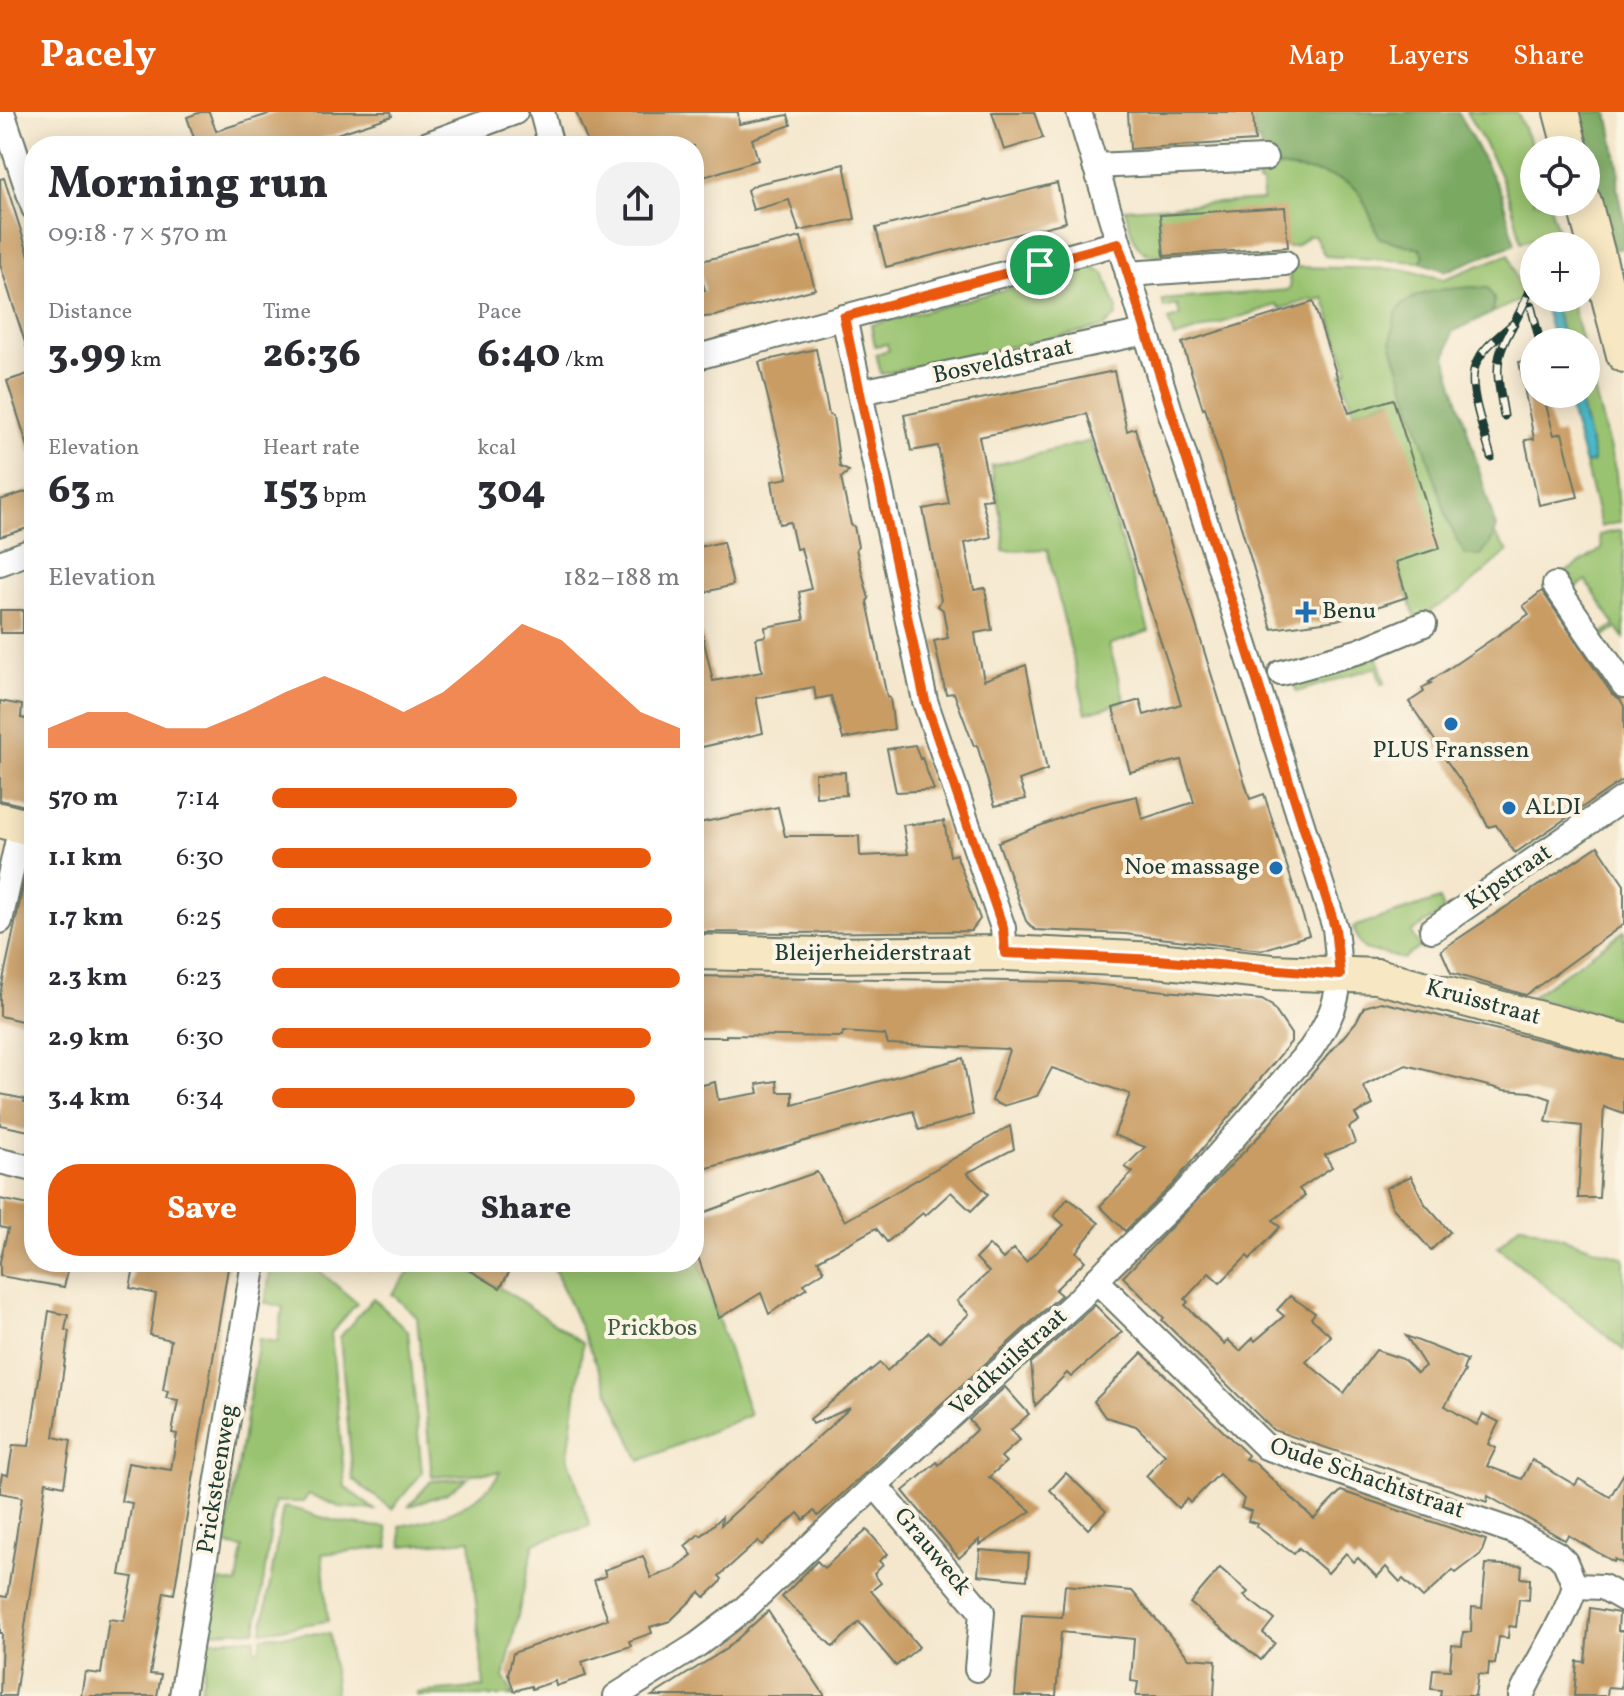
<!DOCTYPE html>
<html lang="en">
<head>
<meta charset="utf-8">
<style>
	:root { --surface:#fff; --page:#f2f2f3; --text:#2b2b33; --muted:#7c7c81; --accent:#ea580c }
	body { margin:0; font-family:Vollkorn,serif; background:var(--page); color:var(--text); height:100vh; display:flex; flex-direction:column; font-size:30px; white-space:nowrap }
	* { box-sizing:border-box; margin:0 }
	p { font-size:26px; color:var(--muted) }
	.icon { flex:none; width:44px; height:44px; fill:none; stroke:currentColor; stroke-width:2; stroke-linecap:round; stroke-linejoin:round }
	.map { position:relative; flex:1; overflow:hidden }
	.panel { position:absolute; left:24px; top:24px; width:680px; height:1136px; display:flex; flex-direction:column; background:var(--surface); border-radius:32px; box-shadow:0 4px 20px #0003 }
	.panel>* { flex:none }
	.controls { position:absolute; left:1520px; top:24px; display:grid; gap:16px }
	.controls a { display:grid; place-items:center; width:80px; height:80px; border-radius:50%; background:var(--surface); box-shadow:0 4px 20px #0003; font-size:40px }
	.pin { position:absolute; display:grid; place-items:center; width:68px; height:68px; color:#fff; margin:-34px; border:4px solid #fff; border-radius:50%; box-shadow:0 2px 8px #0007 }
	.round { display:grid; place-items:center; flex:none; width:84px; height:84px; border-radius:32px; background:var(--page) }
	.headline { display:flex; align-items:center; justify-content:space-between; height:136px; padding:0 24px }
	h1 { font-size:44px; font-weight:800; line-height:60px }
	.metrics { display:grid; grid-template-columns:repeat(3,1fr); gap:12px; height:136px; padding:8px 24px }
	.metrics div { display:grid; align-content:center }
	.metrics b { font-size:40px; font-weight:800 }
	.metrics small { font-size:22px; font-weight:400 }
	.metrics p { font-size:22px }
	.chart { height:224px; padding:16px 24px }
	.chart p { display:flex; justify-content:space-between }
	.chart svg { width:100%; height:144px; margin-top:8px; fill:var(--accent); opacity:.7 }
	.cta { display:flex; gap:16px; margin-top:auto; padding:16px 24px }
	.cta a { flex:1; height:92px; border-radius:32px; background:var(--accent); color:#fff; font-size:32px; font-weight:800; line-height:92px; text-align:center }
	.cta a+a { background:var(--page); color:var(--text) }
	ul { padding:0 24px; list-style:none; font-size:26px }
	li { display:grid; grid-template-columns:128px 96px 1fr; align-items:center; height:60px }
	li i { height:20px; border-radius:10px; background:var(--accent) }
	header { display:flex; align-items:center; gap:48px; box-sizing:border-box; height:112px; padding:0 40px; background:var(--accent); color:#fff }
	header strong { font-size:38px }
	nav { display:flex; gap:44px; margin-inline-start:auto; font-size:28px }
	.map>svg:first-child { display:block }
	.green { fill:#99c370; stroke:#5c8052; stroke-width:2 }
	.forest { fill:#7aa962; stroke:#4c734b; stroke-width:2 }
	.water { fill:#4bb7c7; stroke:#357a7e; stroke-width:2 }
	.building { fill:#c99c64 }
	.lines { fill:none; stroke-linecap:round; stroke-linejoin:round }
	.street-casing { stroke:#6a786a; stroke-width:28 }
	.secondary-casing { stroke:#6a786a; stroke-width:38 }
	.street { stroke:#fff; stroke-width:24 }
	.secondary { stroke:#f7e8c3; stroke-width:34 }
	.rail-casing { stroke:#1f3d34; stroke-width:9 }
	.rail { stroke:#fcf5e5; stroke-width:6; stroke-dasharray:18; stroke-linecap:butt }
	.route-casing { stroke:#fff; stroke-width:16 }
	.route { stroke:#ea580c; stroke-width:10 }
	.poi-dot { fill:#1f6fb2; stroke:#fcf5e5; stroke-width:3 }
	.labels { text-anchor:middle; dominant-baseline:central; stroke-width:8; stroke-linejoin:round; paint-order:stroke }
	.street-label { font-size:24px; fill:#1f3d34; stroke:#fcf5e5 }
	.poi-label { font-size:24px; fill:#1f3d34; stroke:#fcf5e5; text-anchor:start }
	.park-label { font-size:24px; fill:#3e5e43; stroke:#fcf5e5 }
</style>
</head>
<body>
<header>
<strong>Pacely</strong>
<nav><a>Map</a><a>Layers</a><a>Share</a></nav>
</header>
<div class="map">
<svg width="1624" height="1584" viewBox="0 0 1624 1584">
	<rect width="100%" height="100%" fill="#fcf5e5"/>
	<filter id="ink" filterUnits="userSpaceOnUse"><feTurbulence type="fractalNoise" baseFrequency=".0125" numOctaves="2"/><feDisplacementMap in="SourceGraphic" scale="16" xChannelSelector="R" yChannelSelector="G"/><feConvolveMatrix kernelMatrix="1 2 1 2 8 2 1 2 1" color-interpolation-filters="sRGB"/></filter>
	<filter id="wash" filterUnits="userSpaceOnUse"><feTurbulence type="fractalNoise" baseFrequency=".006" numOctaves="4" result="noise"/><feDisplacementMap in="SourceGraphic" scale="32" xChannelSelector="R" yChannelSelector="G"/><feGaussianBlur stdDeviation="1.8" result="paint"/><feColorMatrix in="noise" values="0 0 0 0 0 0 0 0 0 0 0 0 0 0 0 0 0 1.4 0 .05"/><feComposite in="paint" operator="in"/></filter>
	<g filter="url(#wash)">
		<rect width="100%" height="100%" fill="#f4e7cd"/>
		<g class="green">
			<path d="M1466,0H1517L1534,40V90H1549L1558,120L1521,130C1510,77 1494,46 1466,0Z"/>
			<path d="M1266,54C1289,56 1342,60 1358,79C1367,92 1372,111 1380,126L1421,137L1424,144L1420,150L1325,144L1315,124H1308L1296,134L1288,135L1160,104L1164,144C1132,145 1133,122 1125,97L1263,88L1262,71H1258L1257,55Z"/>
			<path d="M1509,142L1522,187L1492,201L1494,187L1443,177L1441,381L1449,411L1491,431L1494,422L1508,439L1459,482L1416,507L1396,450L1392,287L1353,300L1341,261L1348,258L1324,186L1313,189L1312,187L1280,197L1277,193L1174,226L1168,208L1180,204L1177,193L1164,196L1162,188L1288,178L1290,177L1289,161L1292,155L1401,157L1444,167Z"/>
			<path d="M1090,155L1104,161L1117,197L1116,204L1104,215L881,262L876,242L889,238L887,232L875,234L871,213Z"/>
			<path d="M1542,186H1570L1582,230H1565L1553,190L1549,187L1543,189Z"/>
			<path d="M1586,247L1616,361L1620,410L1601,415L1585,352L1593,350V342L1578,282H1586Z"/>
			<path d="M1090,329L1149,519L1109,533L1125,590L1086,601L1047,437L1003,439L1004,421L991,354Z"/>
			<path d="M1621,418L1624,435V526L1617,516L1604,525L1602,522L1615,513L1586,469L1572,478L1561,463L1602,437L1599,423Z"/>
			<path d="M1377,544L1385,571L1381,572L1376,555L1297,580L1293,571Z"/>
			<path d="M1440,787L1444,799L1411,821L1420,835L1403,847L1365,837L1360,833L1353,815Z"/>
			<path d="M1624,819V908L1531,885Z"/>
			<path d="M1520,1112L1624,1146V1238L1498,1135Z"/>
			<path d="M694,1134L750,1303L640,1349L551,1150H694Z"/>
			<path d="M272,1150H309L357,1191L331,1221L345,1375L375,1398L340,1395L309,1382L303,1390H275L256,1518L211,1520L220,1469L237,1472L243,1436L225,1433L259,1227L277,1230L283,1195L265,1191Z"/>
			<path d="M417,1150H454L515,1185L583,1231L568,1344L590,1414L534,1431L504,1566L514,1584H417V1581L484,1575L470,1428L402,1434L400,1414C435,1408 482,1393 500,1360L432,1365L417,1205L392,1182Z"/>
			<path d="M373,1186L408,1219L422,1361L392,1397L353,1368L340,1225Z"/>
			<path d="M468,1366L447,1381L408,1395L431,1369Z"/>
			<path d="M283,1395C298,1396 307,1401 321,1405C343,1412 365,1414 387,1415L389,1435L322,1442L328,1509L262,1519Z"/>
			<path d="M311,1521L330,1522L336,1584H200L209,1528L255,1526V1538H260L262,1525Z"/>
		</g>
		<g class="forest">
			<path d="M1253,0H1458L1502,83L1515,132L1446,159L1420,150L1424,144L1421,137L1380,126C1373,111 1367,92 1358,79C1342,60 1289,56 1266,54L1259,29H1255Z"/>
			<path d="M1577,0H1608L1619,59L1617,77L1624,110V136L1613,138Z"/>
			<path d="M1471,175L1488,176L1494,187L1492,201L1452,220L1446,246L1496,416L1491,431L1481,443H1465L1449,411L1391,230C1393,221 1393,205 1398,198C1414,177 1448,177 1471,175Z"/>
		</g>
		<g class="water">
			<path d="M1549,187L1553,190L1565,230H1554L1543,189Z"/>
			<path d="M1574,282H1578L1593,342V350L1585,352L1570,298L1575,286Z"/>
		</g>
		<g id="blocks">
			<g class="building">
				<path d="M201,0H209L216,19L275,0H391L392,4L300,34H184L183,30L194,26L187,5Z"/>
				<path d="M576,0H738L739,12L788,3L791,13L752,27L758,48L694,68V34H589Z"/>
				<path d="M992,0H1034L1043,26L1004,38Z"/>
				<path d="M1128,0H1253L1255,29L1130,37Z"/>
				<path d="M844,52L855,107L799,119L789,88L753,98L747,78L757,72Z"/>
				<path d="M4,66L34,159V245L30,246L0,152V67Z"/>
				<path d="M1057,71L1066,110L886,155L876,116Z"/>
				<path d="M1285,95L1288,135L1164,144L1160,103Z"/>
				<path d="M801,125L815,177L715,204L694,206V181L705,178L697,150Z"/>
				<path d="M1313,190L1349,301L1393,287L1440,436L1396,450L1407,485L1337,508L1272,517L1205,296L1203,297L1182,231Z"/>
				<path d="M816,237L829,303L833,304L840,355L849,359L841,366L851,413L854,414L858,435L856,437L869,487L867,489L887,585L890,586L894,617L843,627L831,584L816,587L814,575L756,586L763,621L698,636L694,618V522L702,521L713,569L762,560L756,526L766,524L765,515L804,508L799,480L811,477L801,436L796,437L790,410L779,412L772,369L788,366L759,250Z"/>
				<path d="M1533,246L1534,282H1543L1554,323L1562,321L1578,385L1539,393L1525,328L1534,327L1519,250Z"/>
				<path d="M1114,259L1127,319L1135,316L1250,687L1264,682L1309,823L1262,838L1125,822L1035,818L1026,809L998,730L1089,695L1137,684L1142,707L1194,690L1181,648L1130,660L1113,596L1140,588L1144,603L1181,592L1087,302L979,325L992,387L982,388L991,425L965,431L974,478L985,476L992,518L975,521L976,529L984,568L1026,553L1047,658L1019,668L1026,687L995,694L977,633L974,634L954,581L946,582L934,529L948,526L943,498L938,494L941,488L923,397L949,392L938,334L911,339L904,303Z"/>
				<path d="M34,260V340L30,341L7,269Z"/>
				<path d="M34,377V414L0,425V388Z"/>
				<path d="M723,430L733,473L694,483V436Z"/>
				<path d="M1542,479L1612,582L1620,587L1624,594V667L1515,741L1496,713L1488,715L1477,692L1434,631L1436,630L1409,590L1424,580L1422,576L1431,571L1429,570L1529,502L1523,494Z"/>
				<rect x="0" y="498" width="23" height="23"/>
				<path d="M0,589L22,593L21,606L34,609V696L0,688Z"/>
				<path d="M915,633L920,647L922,646L934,678L896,680L887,637Z"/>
				<path d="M845,660L846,683L816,685L815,661Z"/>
				<path d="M778,695L785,724H859L860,744L908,742L903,713L944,709L950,744L956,742L980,807L971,819L789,821L694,820V712Z"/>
				<path d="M1598,734L1624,773V812L1526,883L1451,861L1441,838Z"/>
				<path d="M25,765H34V821L29,844L34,845V912L0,904V882Z"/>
				<path d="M694,864L1070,870L1262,888L1272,894L1291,922V930L1173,1072L1125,1119L1100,1094L1133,1060L1125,1055L1145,1035L1114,1023L1130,982L1052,956L1037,984L1003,994L992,989L1009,938L1007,937L888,932L885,923L843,920L842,925L726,923V925H694Z"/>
				<path d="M1381,890L1624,948V1002L1604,995L1599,1086H1578L1582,1014L1546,1010L1551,987L1531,980L1504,978L1406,953L1363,974L1373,993L1355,1002L1359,1009L1349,1015L1355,1031L1325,1043L1332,1055L1299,1077L1305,1084L1273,1108L1280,1115L1250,1147L1247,1144L1220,1171L1209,1161L1185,1187L1188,1190L1185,1193L1224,1232L1228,1228L1240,1239L1253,1226L1255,1229L1284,1204L1277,1198L1290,1184L1315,1201L1311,1206L1331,1224L1306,1250L1344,1281L1376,1238L1403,1247L1417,1261L1425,1254L1406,1224L1467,1248L1463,1258L1465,1259L1445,1294L1477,1313L1483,1302L1499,1310L1488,1332L1496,1336L1487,1354L1522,1367L1532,1348L1575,1373L1579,1367L1610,1385L1624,1361V1452L1615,1447L1614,1450L1568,1423L1565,1428L1488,1384L1487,1390L1273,1318L1162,1208L1164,1206L1123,1165L1262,1021L1356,910L1364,895Z"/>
				<path d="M963,946L973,1003L919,1018L913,999L704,1057L701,1046L694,1047V975L715,970L718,988L759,981L757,972L777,969L778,980H793V993Z"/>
				<path d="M0,982L25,987L24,990L34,992V1020L0,1013Z"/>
				<path d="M1010,1014L1014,1037L967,1061L988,1082L971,1099L951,1080L925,1104L923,1101L887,1130L876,1116L818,1148L824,1159L804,1172L807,1176L769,1202L761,1181L719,1206L694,1133V1104L817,1060L845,1109Z"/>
				<path d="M1411,1064L1425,1092L1450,1120L1431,1138L1392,1095L1386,1076Z"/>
				<path d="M1068,1086L1099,1111L1076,1140L1085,1149L1055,1178L1061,1183L818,1404L814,1399L804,1408L798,1401L762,1433L758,1429L719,1464L722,1467L719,1472L705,1485L700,1480L670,1509L650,1515L652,1521L629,1529L631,1534L582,1550L586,1564L556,1574L555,1569L532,1577L531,1574L514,1579L508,1562L513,1541L608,1507L594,1468L606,1464L604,1458L643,1444L651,1466L674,1457L692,1443L685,1434L699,1422L701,1424L722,1405L721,1413L850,1296L813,1312L810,1307L880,1251L887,1259L929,1220L939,1230L969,1202L957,1189L989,1160L976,1146L989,1133L1003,1147L1014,1137L1026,1150L1064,1113L1054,1104Z"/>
				<path d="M0,1087L34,1094V1150H70L64,1175L0,1164V1149L8,1117L0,1115Z"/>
				<path d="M135,1150H229L174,1482L164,1480L150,1562L161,1563L157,1584H81L85,1560L101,1562L109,1507L124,1509L133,1465L120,1463L132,1391L121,1389L128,1351L171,1358L177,1322L172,1321L178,1288L166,1286L168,1279L163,1278L171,1228L150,1223L156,1182L130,1176Z"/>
				<path d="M456,1150H515L500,1176Z"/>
				<path d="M1095,1193L1122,1220L1071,1265L1067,1261L1035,1294L1031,1251Z"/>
				<path d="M49,1199L68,1203L65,1218L69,1219L54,1325L71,1329L64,1374L46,1370L15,1584H0L2,1521H0V1484L7,1485L22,1385L0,1381V1373L2,1362L8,1363L13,1333L29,1334Z"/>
				<path d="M1142,1241L1248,1343L1245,1347L1254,1350L1314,1407L1341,1379L1486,1428L1481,1442L1456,1461L1453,1458L1423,1486L1403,1467L1400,1470L1386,1455L1377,1465L1358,1446L1354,1450L1346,1441L1328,1461L1299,1436L1294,1442L1256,1414L1258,1412L1248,1409L1251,1399L1241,1396L1244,1387L1219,1362L1190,1391L1187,1387L1178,1396L1146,1364L1165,1343L1136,1314L1105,1305L1094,1289Z"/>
				<path d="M1005,1275L1029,1302L1011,1318L1020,1328L1001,1345L1006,1350L989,1365L1031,1399L980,1433V1427L959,1446L903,1379L937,1350L939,1353L977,1317L969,1308Z"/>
				<path d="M1066,1361L1106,1399L1088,1417L1050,1378Z"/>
				<path d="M867,1418L888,1442L879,1449L883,1453L874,1462L881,1471L871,1479L919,1535L896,1554L859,1510L833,1535L782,1485L817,1449L824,1456Z"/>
				<path d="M980,1438L1029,1442L1027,1468L978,1463Z"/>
				<path d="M1486,1452L1522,1454L1521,1466L1530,1467L1529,1488L1519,1487L1516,1515L1509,1514L1508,1526L1499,1525L1495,1552L1489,1551L1488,1563L1478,1562L1475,1584H1440L1441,1578L1431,1577L1433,1557L1450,1558L1452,1533L1462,1534L1463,1520H1471L1472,1495L1482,1496Z"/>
				<path d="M1220,1456L1248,1480L1244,1484L1274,1507L1263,1521L1275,1531L1261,1548L1190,1491Z"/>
				<path d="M1065,1473L1132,1479L1189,1546L1216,1548L1214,1584H1136L1138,1570L1131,1569L1134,1527L1061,1520L1056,1584H1015L1022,1503L1062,1505Z"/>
				<path d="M1590,1496L1619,1501L1618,1519H1624L1621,1576L1608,1575L1607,1584H1574L1577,1549L1585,1550Z"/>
				<path d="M768,1499L825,1584H652L726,1537Z"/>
			</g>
		</g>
	</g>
	<g filter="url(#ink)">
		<use href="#blocks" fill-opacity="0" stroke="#6a786a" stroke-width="2"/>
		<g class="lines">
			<g class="street-casing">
				<g id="street">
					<path d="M2,0L34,96"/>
					<path d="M542,0L551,34"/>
					<path d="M423,34L515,0"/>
					<path d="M1095,54L1265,46"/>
					<path d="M1128,162L1285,151"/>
					<path d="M844,205L925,589L1003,816L1005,841"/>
					<path d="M694,246L1118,131"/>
					<path d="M861,280L1145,220"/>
					<path d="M0,451L34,438"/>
					<path d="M1555,473L1624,573"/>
					<path d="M1281,561L1360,539L1424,512"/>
					<path d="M0,809L21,714"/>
					<path d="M1432,818L1624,686"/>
					<path d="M0,1049L34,1057"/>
					<path d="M1096,1168L1266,1335L1515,1420L1557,1442L1565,1450L1575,1474"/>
					<path d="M875,1373L982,1500L977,1557"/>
					<path d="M1575,1474L1603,1475L1624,1487"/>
					<path d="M182,1584L254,1150"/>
					<path d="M616,1584L697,1533L742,1499L875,1373L1080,1186L1109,1155L1184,1082L1310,938C1343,890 1341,872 1335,816L1169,296L1079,0"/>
					<path d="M1521,1584C1537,1548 1564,1511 1575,1474"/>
				</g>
			</g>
			<g class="secondary-casing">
				<g id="secondary">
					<path d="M1561,0L1571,38"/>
					<path d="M1584,90L1624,243"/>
					<path d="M0,708L34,717"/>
					<path d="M694,840L822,843L1005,841L1157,848L1272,860L1377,864L1624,929"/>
				</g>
			</g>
			<use href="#street" class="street"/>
			<use href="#secondary" class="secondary"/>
			<g class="rail-casing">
				<g id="rail">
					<path d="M1531,194L1540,230"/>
					<path d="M1504,304C1501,283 1494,259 1501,239C1509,214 1528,194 1531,168"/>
					<path d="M1491,345C1485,322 1469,280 1474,258C1478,239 1500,223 1514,211"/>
				</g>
			</g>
			<use href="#rail" class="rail"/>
		</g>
	</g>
	<g class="lines" filter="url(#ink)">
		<g class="route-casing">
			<path id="route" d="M1118,131L1328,792L1335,816L1340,863L1157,848L1005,841L1003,816L925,589L844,205Z"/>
		</g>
		<use href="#route" class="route"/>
	</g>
	<g class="poi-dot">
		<path d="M1302 488h8v8h8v8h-8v8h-8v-8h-8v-8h8z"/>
		<circle cx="1451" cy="612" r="8"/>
		<circle cx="1509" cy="696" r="8"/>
		<circle cx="1276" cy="756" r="8"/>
	</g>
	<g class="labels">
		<g class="street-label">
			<text transform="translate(1003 250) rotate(-12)">Bosveldstraat</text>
			<text transform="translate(1509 766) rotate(-34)">Kipstraat</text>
			<text x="873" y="842">Bleijerheiderstraat</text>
			<text transform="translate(1483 891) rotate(15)">Kruisstraat</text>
			<text transform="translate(1009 1251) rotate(-42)">Veldkuilstraat</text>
			<text transform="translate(218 1367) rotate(-81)">Pricksteenweg</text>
			<text transform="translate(1367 1367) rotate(19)">Oude Schachtstraat</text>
			<text transform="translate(932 1440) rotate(50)">Grauweck</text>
		</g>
		<g class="poi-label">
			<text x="1322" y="500">Benu</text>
			<text x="1451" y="639" text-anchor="middle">PLUS Franssen</text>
			<text x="1525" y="696">ALDI</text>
			<text x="1260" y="756" text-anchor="end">Noe massage</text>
		</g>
		<g class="park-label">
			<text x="652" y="1217">Prickbos</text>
		</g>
	</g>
</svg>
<div class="controls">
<a><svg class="icon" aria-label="locate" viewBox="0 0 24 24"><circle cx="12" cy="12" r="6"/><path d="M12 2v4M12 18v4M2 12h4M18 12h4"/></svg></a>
<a>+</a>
<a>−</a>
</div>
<div class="pin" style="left:1040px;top:153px;background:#1e9e55"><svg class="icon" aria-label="arrive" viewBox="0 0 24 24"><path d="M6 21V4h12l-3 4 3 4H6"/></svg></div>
<section class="panel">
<div class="headline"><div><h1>Morning run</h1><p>09:18 · 7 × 570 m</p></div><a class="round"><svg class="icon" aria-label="share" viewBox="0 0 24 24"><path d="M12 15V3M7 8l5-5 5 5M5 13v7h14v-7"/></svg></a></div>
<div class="metrics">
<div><p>Distance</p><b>3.99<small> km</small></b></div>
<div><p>Time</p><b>26:36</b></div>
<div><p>Pace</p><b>6:40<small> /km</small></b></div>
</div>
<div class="metrics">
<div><p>Elevation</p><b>63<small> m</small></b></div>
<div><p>Heart rate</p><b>153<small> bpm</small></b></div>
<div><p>kcal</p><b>304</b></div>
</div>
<div class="chart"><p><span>Elevation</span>182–188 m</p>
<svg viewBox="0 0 160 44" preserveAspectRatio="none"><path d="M0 44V38L10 33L20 33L30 38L40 38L50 33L60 27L70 22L80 27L90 33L100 27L110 17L120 6L130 11L140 22L150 33L160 38V44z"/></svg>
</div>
<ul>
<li><b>570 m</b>7:14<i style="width:60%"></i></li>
<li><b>1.1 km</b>6:30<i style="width:93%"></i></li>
<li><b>1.7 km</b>6:25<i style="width:98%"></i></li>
<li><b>2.3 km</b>6:23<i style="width:100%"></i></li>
<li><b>2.9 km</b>6:30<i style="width:93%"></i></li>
<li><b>3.4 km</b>6:34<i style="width:89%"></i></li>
</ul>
<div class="cta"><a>Save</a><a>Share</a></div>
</section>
</div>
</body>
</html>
